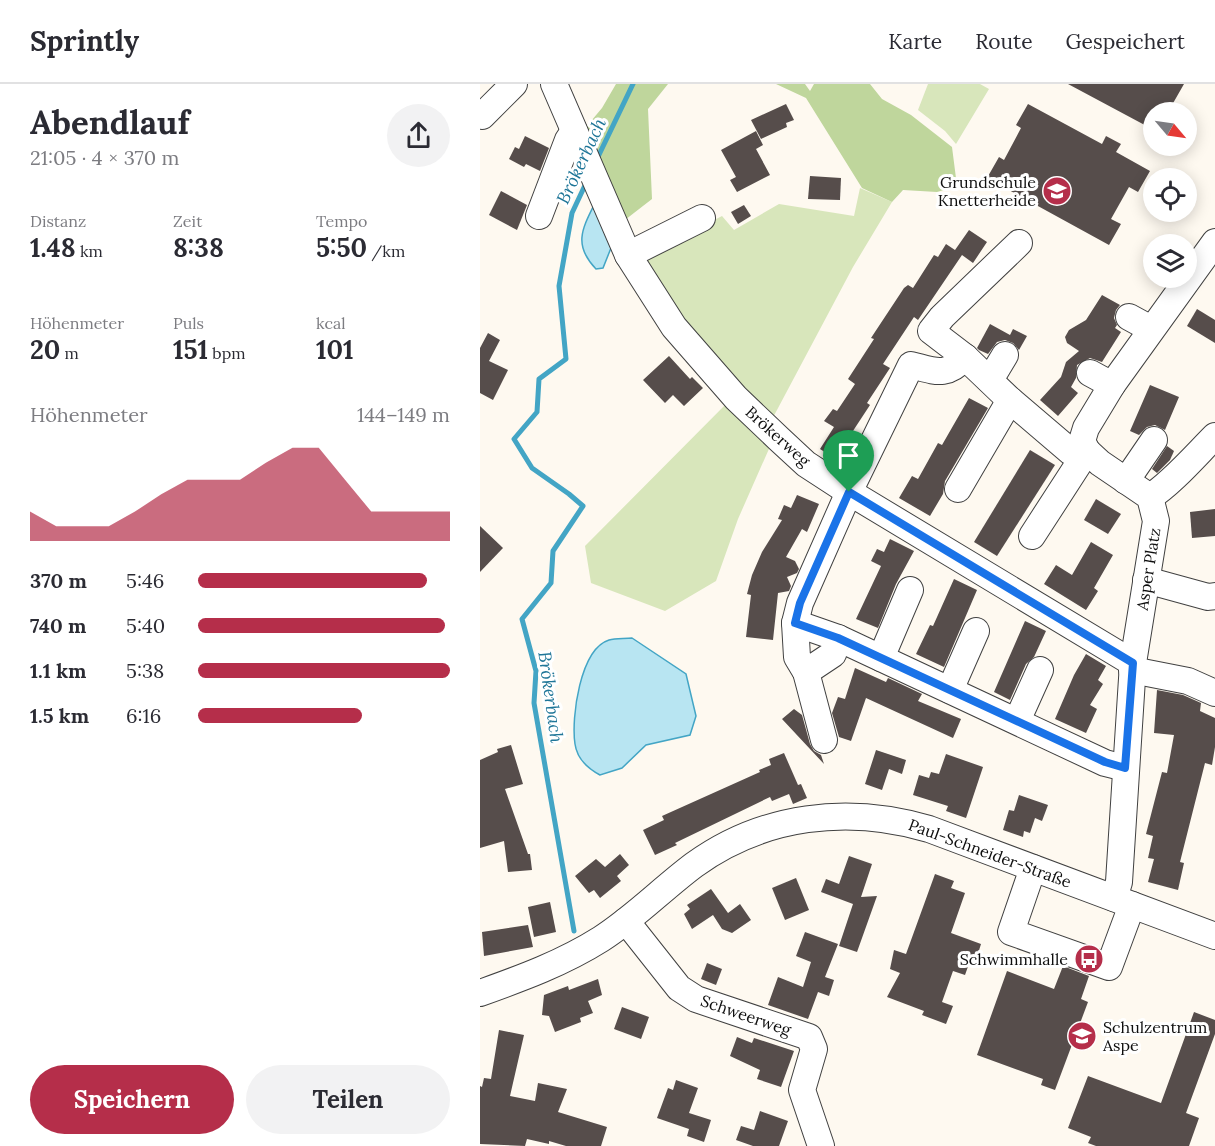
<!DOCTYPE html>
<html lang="de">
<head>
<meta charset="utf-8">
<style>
	:root { --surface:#fff; --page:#f2f2f3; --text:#2b2b33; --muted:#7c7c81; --line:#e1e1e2; --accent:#b52e4a }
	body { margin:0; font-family:Lora,serif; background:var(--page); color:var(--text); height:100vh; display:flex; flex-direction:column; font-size:22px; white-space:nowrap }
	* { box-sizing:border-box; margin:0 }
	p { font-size:20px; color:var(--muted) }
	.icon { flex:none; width:33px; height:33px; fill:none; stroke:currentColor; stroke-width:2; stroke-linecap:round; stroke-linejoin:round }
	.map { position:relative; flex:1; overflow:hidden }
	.panel { display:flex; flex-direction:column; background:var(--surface); width:480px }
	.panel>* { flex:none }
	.needle { width:39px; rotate:119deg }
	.tools { position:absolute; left:663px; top:18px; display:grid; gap:12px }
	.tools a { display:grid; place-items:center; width:54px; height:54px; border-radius:50%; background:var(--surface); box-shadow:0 3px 15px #0003; font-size:30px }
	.pin { position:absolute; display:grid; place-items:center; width:51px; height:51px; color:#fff; margin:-62px -26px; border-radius:50% 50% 50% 0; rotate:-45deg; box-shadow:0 0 6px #0007 }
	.pin .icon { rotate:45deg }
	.round { display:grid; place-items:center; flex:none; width:63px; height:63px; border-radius:32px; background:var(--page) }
	.headline { display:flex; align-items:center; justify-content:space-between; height:102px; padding:0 30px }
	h1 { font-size:33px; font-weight:800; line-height:45px }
	.stats { display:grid; grid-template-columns:repeat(3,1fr); gap:9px; height:102px; padding:6px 30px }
	.stats div { display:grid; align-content:center }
	.stats b { font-size:26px; font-weight:800 }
	.stats small { font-size:16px; font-weight:400 }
	.stats p { font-size:16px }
	.chart { height:168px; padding:12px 30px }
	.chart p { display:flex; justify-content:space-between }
	.chart svg { width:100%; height:108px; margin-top:6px; fill:var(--accent); opacity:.7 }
	.primary-button { display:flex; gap:12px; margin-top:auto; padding:12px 30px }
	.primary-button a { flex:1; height:69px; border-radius:36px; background:var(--accent); color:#fff; font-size:24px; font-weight:800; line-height:69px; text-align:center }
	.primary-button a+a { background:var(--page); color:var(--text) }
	ul { padding:0 30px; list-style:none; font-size:20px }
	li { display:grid; grid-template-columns:96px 72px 1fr; align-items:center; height:45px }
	li i { height:15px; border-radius:8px; background:var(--accent) }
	header { display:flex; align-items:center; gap:36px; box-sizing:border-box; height:84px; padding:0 30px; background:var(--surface); border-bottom:2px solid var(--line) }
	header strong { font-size:28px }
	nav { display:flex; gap:33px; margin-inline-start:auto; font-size:21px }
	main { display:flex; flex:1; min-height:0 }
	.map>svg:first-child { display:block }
	.green { fill:#d8e6bb }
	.forest { fill:#bfd69c }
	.water { fill:#b8e5f2; stroke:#43a5c5; stroke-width:1.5 }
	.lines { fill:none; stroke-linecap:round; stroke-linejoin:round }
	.stream { stroke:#43a5c5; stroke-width:5 }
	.building { fill:#564d4b }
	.minor-casing { stroke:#414141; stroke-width:28 }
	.minor { stroke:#fff; stroke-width:26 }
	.route-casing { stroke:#fff; stroke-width:12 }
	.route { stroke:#1a73e8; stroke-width:8 }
	.labels { text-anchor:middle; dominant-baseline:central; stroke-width:6; stroke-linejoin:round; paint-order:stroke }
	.poi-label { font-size:16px; fill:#0e0e0e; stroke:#fff; text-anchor:end }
	.street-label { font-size:16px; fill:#0e0e0e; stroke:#fff }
	.water-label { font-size:18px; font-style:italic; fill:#1f7698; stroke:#fff }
</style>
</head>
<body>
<header>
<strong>Sprintly</strong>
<nav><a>Karte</a><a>Route</a><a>Gespeichert</a></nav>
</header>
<main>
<section class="panel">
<div class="headline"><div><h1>Abendlauf</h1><p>21:05 · 4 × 370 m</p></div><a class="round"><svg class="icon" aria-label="share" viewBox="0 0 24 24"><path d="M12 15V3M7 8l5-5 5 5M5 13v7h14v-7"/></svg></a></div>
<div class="stats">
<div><p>Distanz</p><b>1.48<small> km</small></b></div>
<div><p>Zeit</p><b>8:38</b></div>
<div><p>Tempo</p><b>5:50<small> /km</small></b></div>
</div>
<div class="stats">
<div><p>Höhenmeter</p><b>20<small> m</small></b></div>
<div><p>Puls</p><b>151<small> bpm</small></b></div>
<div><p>kcal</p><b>101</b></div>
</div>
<div class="chart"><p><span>Höhenmeter</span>144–149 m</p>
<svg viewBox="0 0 160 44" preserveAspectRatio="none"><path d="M0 44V32L10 38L20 38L30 38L40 32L50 25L60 19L70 19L80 19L90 12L100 6L110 6L120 19L130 32L140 32L150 32L160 32V44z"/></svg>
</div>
<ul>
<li><b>370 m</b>5:46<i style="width:91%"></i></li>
<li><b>740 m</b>5:40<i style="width:98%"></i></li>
<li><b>1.1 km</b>5:38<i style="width:100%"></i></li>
<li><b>1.5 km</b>6:16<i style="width:65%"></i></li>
</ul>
<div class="primary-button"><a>Speichern</a><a>Teilen</a></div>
</section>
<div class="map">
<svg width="735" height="1062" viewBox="0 0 735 1062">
	<rect width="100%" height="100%" fill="#fef9f0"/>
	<g class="green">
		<path d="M448,0H500L509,5L476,60L465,47L438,26Z"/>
		<path d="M380,104L412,118L373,183L289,341L197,241L161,174L242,132L254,146L299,120L374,132Z"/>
		<path d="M251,315L292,358L258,435L236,497L185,527L111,499L105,462Z"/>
	</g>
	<g class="forest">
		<path d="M136,0H188L168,25L172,115L141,139L101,49L122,24Z"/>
		<path d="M296,0H325L330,7L334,0H390L402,15L431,31L472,63L477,102L457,108L423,106L412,118L382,104L326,14Z"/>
	</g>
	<g class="water">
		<path d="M115,119L133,159L123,184L116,185C93,161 102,145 115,119Z"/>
		<path d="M152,554L206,590L216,632L210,651L166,661L142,684L120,691C107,684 97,675 95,660C91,634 100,565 129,556C136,554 145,555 152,554Z"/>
	</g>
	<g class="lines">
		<g class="stream">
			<path d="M116,77L153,0"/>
			<path d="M94,847L54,619L56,587L42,535L71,499L73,467L103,422L89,410L52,384L34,355L57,328L59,295L86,275L79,202L92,129L107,97"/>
		</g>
	</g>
	<g class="building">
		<path d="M588,0H704L688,28H674V46Z"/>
		<path d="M306,20L314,36L306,39L307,43L281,55L271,36Z"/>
		<path d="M548,20L622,60L626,52L641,60L636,68L670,87L658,108L649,103L631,135L641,140L629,161L507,94L519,73L524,76L541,44L536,41Z"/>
		<path d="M276,47L283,61L276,65L290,91L257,108L250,96L256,93L241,66Z"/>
		<path d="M45,52L69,64L60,87L46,80L44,83L29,75L35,63L39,65Z"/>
		<path d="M330,92L361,94L360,116L328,115Z"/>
		<path d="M21,107L47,121L37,146L9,131Z"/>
		<path d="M264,121L271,132L258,140L251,128Z"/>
		<path d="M489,146L507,158L493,179L482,171L438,236L434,233L403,280L410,284L387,319L390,321L369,353L373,356L359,377L340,365L354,343L344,337L353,325L357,327L375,300L368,295L394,255L391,254L424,204L428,201L433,204L454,171L458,173L466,160L475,166Z"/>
		<path d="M622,211L640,221L636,226L634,234L637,241L635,244L641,248L622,278L610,274L597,281L596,294L591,303L598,309L578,332L560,316L581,293L586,278L599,267L587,259L585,253L589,246L606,236Z"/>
		<path d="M717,225L735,236V259L707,242Z"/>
		<path d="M510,240L530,251L533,245L547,252L539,266L533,259L525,256L517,258L508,270L499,266L497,264Z"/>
		<path d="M8,249L20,256L9,277L28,286L13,316L0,309V264Z"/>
		<path d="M189,272L210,295L212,293L223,304L204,322L193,311L185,319L163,296Z"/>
		<path d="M670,301L699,313L685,346L675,341L667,343L659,351L650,347Z"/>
		<path d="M489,314L508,324L465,397L463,410L450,432L419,414L432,392L438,395L458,359L462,361Z"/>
		<path d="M687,362L694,367L690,376L677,389L672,385Z"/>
		<path d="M550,366L575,381L517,472L494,458Z"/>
		<path d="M317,411L339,420L327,448L322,445L306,473L315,477L319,485L317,489L307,493L311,502L309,507L298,509L293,556L266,553L271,511L267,510L272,491L282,468L302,436L298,435L304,421L311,424Z"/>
		<path d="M616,415L641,430L628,450L604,436Z"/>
		<path d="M735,425V452L712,454L710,428Z"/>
		<path d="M0,442L23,464L0,488Z"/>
		<path d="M410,455L434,467L416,500L398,544L376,535L401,482L391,477L397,465L404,468Z"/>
		<path d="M611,458L633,471L614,504L618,507L606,526L564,500L576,481L592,491Z"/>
		<path d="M474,495L497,506L464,583L436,570L450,541L453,542Z"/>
		<path d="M545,537L566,547L554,573L546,580L530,616L514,608Z"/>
		<path d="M606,570L626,582L618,596L623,600L610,621L617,625L606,649L575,635L594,591Z"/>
		<path d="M375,584L406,598L408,594L442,610L438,617L481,635L473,654L386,614L371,657L359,653L352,629L358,613L365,615Z"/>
		<path d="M677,606L703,611L721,619L720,627L735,634V663L732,681L725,679L700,778L704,779L698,806L668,798L674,775L668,774L673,752L666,750L682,688L687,689L694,651L674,649Z"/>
		<path d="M314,625L322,631L330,660L334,667L341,671L344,680L302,635Z"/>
		<path d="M31,661L43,700L25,705L48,770H50L52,786L28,788L24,757L0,764V676L18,668L17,665Z"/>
		<path d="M396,666L426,676L422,690L409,685L402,706L385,700Z"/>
		<path d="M304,669L318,701L321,700L327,714L313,720L309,710L292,717L290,713L195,759L197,761L175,771L163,746L184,736L182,732L280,688L279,686L291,681L289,675Z"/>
		<path d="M466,670L503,683L486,734L466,727L468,722L433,711L439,691L449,694L451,688L459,690Z"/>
		<path d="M539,711L568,721L562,737L555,734L550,749L544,747L543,753L523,746L529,726L534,727Z"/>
		<path d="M140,770L149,781L137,792L141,797L120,814L114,806L109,809L95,792L116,775L125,783Z"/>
		<path d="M369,772L392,780L381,813L397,812L377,868L359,862L373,820L341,808L346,795L359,800Z"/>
		<path d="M455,790L474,797L471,804L485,809L471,849L501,860L496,876L491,874L485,891L473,887L462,918L473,922L466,940L442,931L444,927L407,913L420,889L410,885L414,866L426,870Z"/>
		<path d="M316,794L329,826L305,836L292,804Z"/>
		<path d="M231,805L248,829L260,820L271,836L252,849L242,845L233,831L212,845L204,830L210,825L207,821Z"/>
		<path d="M70,818L76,848L54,853L48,823Z"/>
		<path d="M48,841L53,863L4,872L2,848Z"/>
		<path d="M325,848L358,860L345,893L354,896L349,912L338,908L328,935L288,921L298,893L323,903L331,878L316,872Z"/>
		<path d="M227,879L242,885L236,901L221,895Z"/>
		<path d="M583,882L609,892L601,915L608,918L575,1006L561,1001L563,995L497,971L527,887L574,905Z"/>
		<path d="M118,895L122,911L108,917L113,929L100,934L101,938L75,948L69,932L62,931L64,911L88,902L89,906Z"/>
		<path d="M142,923L169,933L161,955L134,945Z"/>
		<path d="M714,928L735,936V950L706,1029L719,1034L709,1062H616L608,1059L611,1053L588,1044L608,992L681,1019Z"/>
		<path d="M19,946L44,951L30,1012L55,1017L58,999L87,1005L78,1028L127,1043L121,1062H86L69,1057V1060L47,1055L45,1062L0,1060V1002L2,1003L4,994L11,995Z"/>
		<path d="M257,953L272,959L274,954L314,967L301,1003L277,995L280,986L250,972Z"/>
		<path d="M196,996L218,1004L209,1029L231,1036L224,1058L207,1052L209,1045L177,1034L188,1004L193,1006Z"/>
		<path d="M280,1027L308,1037L299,1062H273L256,1056L261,1042L274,1046Z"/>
	</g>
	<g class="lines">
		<g class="minor-casing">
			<g id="minor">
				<path d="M74,0L148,171L194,243L256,314L299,355L326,380L369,408L653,579"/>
				<path d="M2,32L34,0"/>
				<path d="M59,132L88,56L94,47"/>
				<path d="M148,171L222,134"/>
				<path d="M649,233L671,245"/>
				<path d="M485,273L530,316L591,368L607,367"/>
				<path d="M610,289L632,301"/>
				<path d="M510,296L525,271"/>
				<path d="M646,397L674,356"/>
				<path d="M478,405L530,316"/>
				<path d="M670,413C691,400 716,371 735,352"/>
				<path d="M552,452L607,367"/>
				<path d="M666,496L728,513L735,512"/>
				<path d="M315,539L358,554L625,679L645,684"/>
				<path d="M401,574L430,506"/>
				<path d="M652,586L708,597L735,609"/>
				<path d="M326,588L353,570L358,554"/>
				<path d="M470,606L496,547"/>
				<path d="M537,637L560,586"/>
				<path d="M344,656L326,588L317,573L315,539L320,519L369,408L431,281C455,287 466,294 485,273L451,247L462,233L539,159"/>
				<path d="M553,784L531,848L629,883L652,821"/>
				<path d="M634,814L639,798L653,579L676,437L670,413L620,379L607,367L602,357L606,344L632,301L735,158"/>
				<path d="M146,837L199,904L216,915L329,953L334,965L322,1006L341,1062"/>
				<path d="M0,909C42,894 83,879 121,855C154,834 182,805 214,781C283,731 368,721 449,745L735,852"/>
			</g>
		</g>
		<use href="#minor" class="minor"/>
	</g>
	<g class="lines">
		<g class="route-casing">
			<path id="route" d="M369,408L653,579L645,684L625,678L358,554L315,539L320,519Z"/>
		</g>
		<use href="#route" class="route"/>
	</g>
	<defs>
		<g id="school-disc" transform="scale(1.5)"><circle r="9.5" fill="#b52e4a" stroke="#fff"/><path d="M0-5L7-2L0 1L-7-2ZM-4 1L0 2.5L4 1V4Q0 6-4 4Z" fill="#fff"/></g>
		<g id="bus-disc" transform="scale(1.5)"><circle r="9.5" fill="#b52e4a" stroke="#fff"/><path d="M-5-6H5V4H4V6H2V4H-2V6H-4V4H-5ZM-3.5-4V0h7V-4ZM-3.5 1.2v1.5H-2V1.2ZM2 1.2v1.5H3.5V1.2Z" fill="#fff"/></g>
	</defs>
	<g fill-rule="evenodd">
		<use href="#school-disc" x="577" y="107"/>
		<use href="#bus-disc" x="609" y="875"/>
		<use href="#school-disc" x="602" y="952"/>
	</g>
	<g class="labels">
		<g class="poi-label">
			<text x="556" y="98">Grundschule<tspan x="556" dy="18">Knetterheide</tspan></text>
			<text x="588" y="875">Schwimmhalle</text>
			<text x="623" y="943" text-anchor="start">Schulzentrum<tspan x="623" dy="18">Aspe</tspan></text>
		</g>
		<g class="street-label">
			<text transform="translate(298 352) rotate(42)">Brökerweg</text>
			<text transform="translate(668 485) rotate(-81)">Asper Platz</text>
			<text transform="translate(510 769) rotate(20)">Paul-Schneider-Straße</text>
			<text transform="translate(266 931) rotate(19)">Schweerweg</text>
		</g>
		<g class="water-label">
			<text transform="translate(101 77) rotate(-65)">Brökerbach</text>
			<text transform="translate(71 613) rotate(82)">Brökerbach</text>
		</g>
	</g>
</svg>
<div class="tools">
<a><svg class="needle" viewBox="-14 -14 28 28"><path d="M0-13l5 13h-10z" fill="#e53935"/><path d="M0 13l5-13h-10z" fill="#7c7c81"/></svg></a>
<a><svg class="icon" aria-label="locate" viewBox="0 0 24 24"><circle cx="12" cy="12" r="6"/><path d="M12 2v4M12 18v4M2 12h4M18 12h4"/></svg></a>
<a><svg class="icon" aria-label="layers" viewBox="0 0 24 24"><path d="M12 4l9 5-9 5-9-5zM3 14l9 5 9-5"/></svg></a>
</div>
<div class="pin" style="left:369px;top:408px;background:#1e9e55"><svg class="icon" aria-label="arrive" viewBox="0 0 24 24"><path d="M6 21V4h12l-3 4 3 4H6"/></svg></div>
</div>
</main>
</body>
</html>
